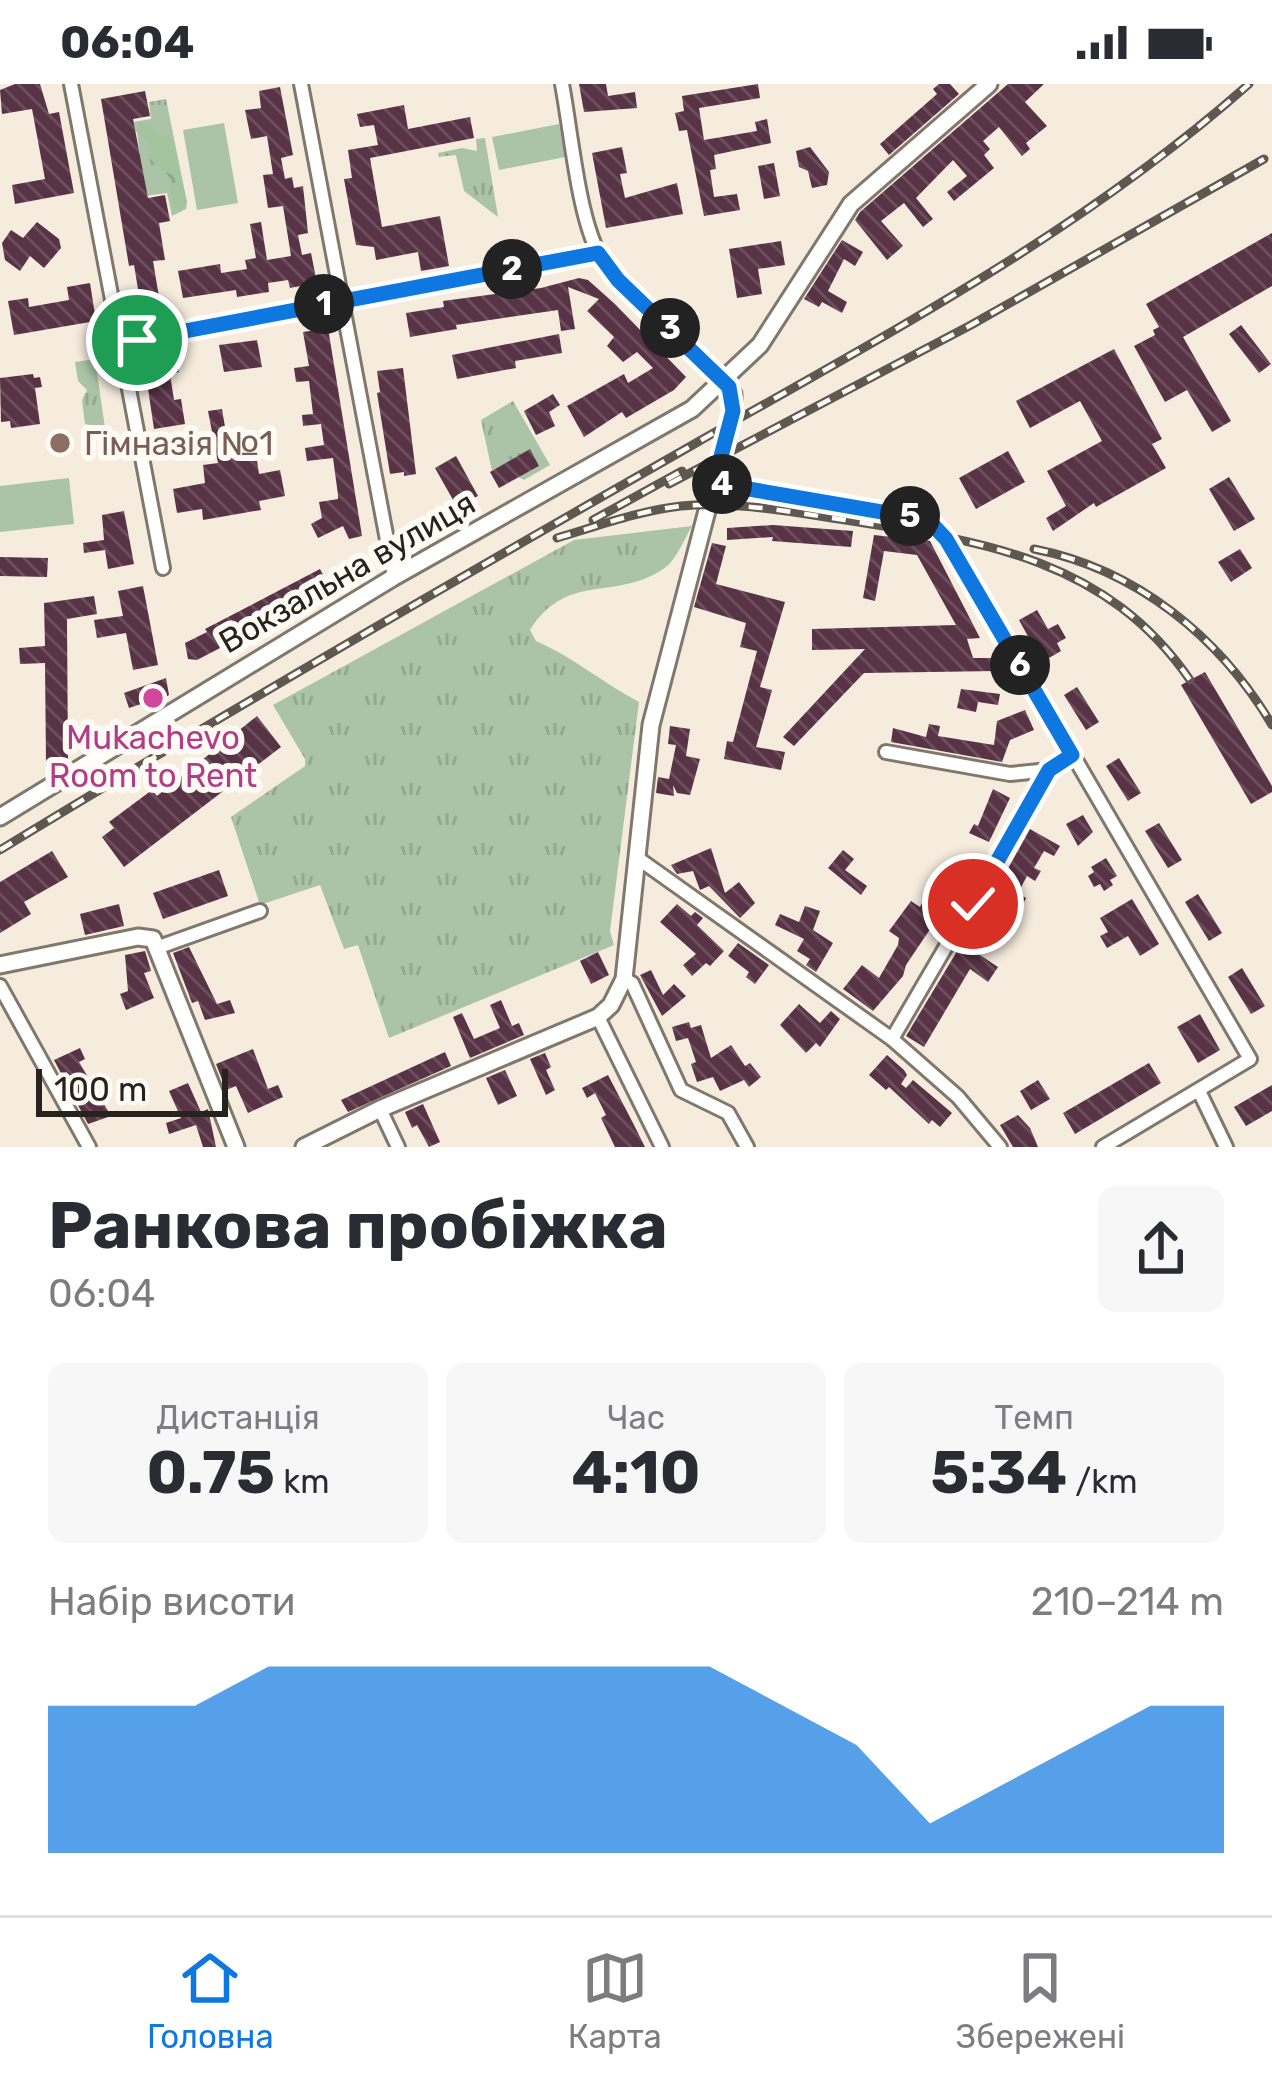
<!DOCTYPE html>
<html lang="uk">
<head>
<meta charset="utf-8">
<style>
	:root { --surface:#fff; --page:#f7f7f7; --text:#2b2b33; --muted:#7c7c81; --line:#e1e1e2; --accent:#0f78e0 }
	body { margin:0; font-family:Rubik,sans-serif; background:var(--page); color:var(--text); height:100vh; display:flex; flex-direction:column; font-size:45px; white-space:nowrap }
	* { box-sizing:border-box; margin:0 }
	p { font-size:39px; color:var(--muted) }
	.icon { flex:none; width:66px; height:66px; fill:none; stroke:currentColor; stroke-width:2; stroke-linecap:round; stroke-linejoin:round }
	.map { position:relative; height:1063px; overflow:hidden }
	.panel { display:flex; flex-direction:column; background:var(--surface); flex:1 }
	.panel>* { flex:none }
	.scale { position:absolute; left:36px; bottom:30px; width:192px; box-sizing:border-box; padding-left:12px; border:6px solid #26221d; border-top:0; font-size:33px; line-height:42px; white-space:nowrap; color:#26221d; -webkit-text-stroke:9px #fefaf4; paint-order:stroke }
	.pin { position:absolute; display:grid; place-items:center; width:102px; height:102px; color:#fff; margin:-51px; border:6px solid #fff; border-radius:50%; box-shadow:0 3px 12px #0007 }
	.km { position:absolute; width:60px; height:60px; margin:-30px; border-radius:50%; background:#222; color:#fff; font-size:33px; line-height:60px; text-align:center }
	.round { display:grid; place-items:center; flex:none; width:126px; height:126px; border-radius:18px; background:var(--page) }
	.headline { display:flex; align-items:center; justify-content:space-between; height:204px; padding:0 48px }
	h1 { font-size:66px; font-weight:700; line-height:90px }
	.stats { display:grid; grid-template-columns:repeat(3,1fr); gap:18px; height:204px; padding:12px 48px }
	.stats div { display:grid; align-content:center; border-radius:18px; background:var(--page); text-align:center }
	.stats b { font-size:60px; font-weight:700 }
	.stats small { font-size:33px; font-weight:400 }
	.stats p { font-size:33px }
	.chart { height:336px; padding:24px 48px }
	.chart p { display:flex; justify-content:space-between }
	.chart svg { width:100%; height:216px; margin-top:12px; fill:var(--accent); opacity:.7 }
	.status { display:flex; justify-content:space-between; align-items:center; height:84px; padding:0 60px; background:var(--surface); direction:ltr }
	.status svg { height:33px; fill:currentColor }
	.dock { display:flex; justify-content:space-around; align-items:center; height:168px; border-top:3px solid var(--line); background:var(--surface); font-size:33px; color:var(--muted) }
	.dock a { display:grid; justify-items:center; gap:6px }
	.dock .current { color:var(--accent) }
	.map>svg:first-child { display:block }
	.grass { fill:url(#grass-tufts) }
	.forest { fill:url(#forest-crowns) }
	.garden { fill:#abc4a8 }
	.building { fill:url(#building-back-hatch) }
	.lines { fill:none; stroke-linecap:round; stroke-linejoin:round }
	.minor-casing { stroke:#81786c; stroke-width:18 }
	.tertiary-casing { stroke:#81786c; stroke-width:21 }
	.minor { stroke:#fff; stroke-width:12 }
	.tertiary { stroke:#fff; stroke-width:15 }
	.rail-casing { stroke:#5e5851; stroke-width:9 }
	.rail { stroke:#fefaf4; stroke-width:4.5; stroke-dasharray:14; stroke-linecap:butt }
	.route-casing { stroke:#fff; stroke-width:24 }
	.route { stroke:#0f78e0; stroke-width:15 }
	.education-dot { fill:#8d6e63; stroke:#fefaf4; stroke-width:4.5 }
	.hotel-dot { fill:#d1479c; stroke:#fefaf4; stroke-width:4.5 }
	.labels { text-anchor:middle; dominant-baseline:central; stroke-width:12; stroke-linejoin:round; paint-order:stroke }
	.education-label { font-size:33px; fill:#785e54; stroke:#fefaf4; text-anchor:start }
	.street-label { font-size:33px; fill:#26221d; stroke:#fefaf4 }
	.hotel-label { font-size:33px; fill:#b23c85; stroke:#fefaf4 }
</style>
</head>
<body>
<div class="status"><b>06:04</b><svg viewBox="0 0 49 12"><path d="M0 12V9h3v3zM5 12V6h3v6zM10 12V3h3v9zM15 12V0h3v12zM26 1h20v11H26zM47 4h2v5h-2z"/></svg></div>
<div class="map">
<svg width="1272" height="1063" viewBox="0 0 1272 1063">
	<defs>
		<pattern id="grass-tufts" width="24" height="20" patternUnits="userSpaceOnUse" patternTransform="scale(3)"><rect width="24" height="20" fill="#abc4a8"/><path d="M3 7l-1-3M5 7V3M7 7l1-3M15 17l-1-3M17 17v-4M19 17l1-3" fill="none" stroke="#93a890"/></pattern>
		<pattern id="forest-crowns" width="20" height="18" patternUnits="userSpaceOnUse" patternTransform="scale(3)"><rect width="20" height="18" fill="#a3c49f"/><path d="M2 6a3 3 0 1 1 6 0M12 15a3 3 0 1 1 6 0" fill="none" stroke="#8ca888"/></pattern>
		<pattern id="building-back-hatch" width="6" height="6" patternUnits="userSpaceOnUse" patternTransform="scale(3)"><rect width="6" height="6" fill="#583346"/><path d="M-1 5l2 2M0 0l6 6M5-1l2 2" fill="none" stroke="#6c4f5d"/></pattern>
	</defs>
	<rect width="100%" height="100%" fill="#f5ecde"/>
	<g class="grass">
		<path d="M166,15L187,118L186,125L172,132L167,109L145,112L137,48L133,47L132,38L151,35L149,18Z"/>
		<path d="M485,54L498,133L464,107L456,71L439,73L438,69L462,64L477,67L476,55Z"/>
		<path d="M95,275L105,344L85,340L82,316L87,306L78,297L75,278Z"/>
		<path d="M513,317L550,381L524,396L518,393L539,382L530,366L492,387L481,336Z"/>
		<path d="M692,442C685,454 677,474 666,483C616,519 568,486 530,546L536,557C573,573 603,599 639,618L610,847L614,861L389,954L358,861L344,865L320,801L260,821L231,733L305,682V675L273,621L574,456Z"/>
	</g>
	<path class="forest" d="M139,39L151,40L159,52H169L173,58L187,119L180,127L173,124L168,91L147,72L148,57L137,47Z"/>
	<g class="garden">
		<path d="M224,39L238,119L197,126L183,46Z"/>
		<path d="M559,40L565,73L499,86L492,53Z"/>
		<path d="M69,394L74,440L0,448V402Z"/>
	</g>
	<g class="building">
		<path d="M15,0H40L49,30L59,28L74,109L15,120L12,101L45,95L32,25L2,30L0,6Z"/>
		<path d="M579,0H606L608,12L635,8L637,24L584,28Z"/>
		<path d="M758,0L760,14L699,24L704,56L757,47L755,38L767,35L771,59L714,71L716,85L710,86L714,113L737,110L740,126L704,132L687,46L679,47L675,29L684,27L682,12Z"/>
		<path d="M939,0H950L959,10L889,71L880,60L937,10L933,5Z"/>
		<path d="M1008,0H1044L1025,18L1047,42L1026,59L1030,65L1022,72L999,43L983,57L990,65L984,71L994,84L954,117L947,108L967,92L953,76L916,114L933,135L923,143L904,119L881,137L903,162L887,176L855,136L860,128Z"/>
		<path d="M280,3L293,71L281,74L285,95L292,93L294,104L303,102L308,149L298,151L302,171L311,169L317,199L290,204L288,196L268,199L269,208L237,213L236,206L183,214L178,187L220,180L221,189L247,185L245,176L256,174L250,140L261,138L267,176L291,172L283,122L268,124L263,91L273,90L267,52L251,55L245,26L261,24L259,7Z"/>
		<path d="M145,7L150,32L133,35L148,114L165,111L170,137L159,139L165,176L153,177L159,213L140,217L134,181L129,182L101,15Z"/>
		<path d="M404,21L408,45L470,33L474,54L370,74L382,143L440,132L449,182L421,187L418,168L376,176L374,163L356,161L344,95L352,94L348,66L378,61L374,41L360,43L357,30Z"/>
		<path d="M622,63L627,89L620,90L625,114L677,99L683,130L606,144L592,69Z"/>
		<path d="M810,63L829,88L827,101L812,104L808,87L799,83L796,67Z"/>
		<path d="M774,79L780,112L764,115L758,82Z"/>
		<path d="M37,138L59,155L61,164L44,184L30,172L20,187L5,176L2,159L11,146L23,154Z"/>
		<path d="M1272,149V202L1183,253L1231,337L1212,348L1187,306L1165,318L1134,262L1155,251L1153,246L1159,243L1146,220Z"/>
		<path d="M842,156L863,168L855,182L844,175L828,207L847,218L842,229L822,218L819,223L804,215Z"/>
		<path d="M781,157L785,181L758,185L762,210L737,214L729,165Z"/>
		<path d="M579,194L588,196L615,220L686,293L674,306L626,334L622,328L584,353L567,322L624,290L628,299L653,284L637,268L623,278L607,262L614,253L587,227L599,215L568,203L575,245L561,247L558,226L456,241L457,245L410,253L406,229L444,223L443,217L541,204Z"/>
		<path d="M90,199L96,237L14,251L8,217L28,214L29,223L69,216L67,203Z"/>
		<path d="M1241,241L1271,280L1259,289L1229,250Z"/>
		<path d="M328,244L362,452L349,455L343,442L318,454L311,440L322,434L319,418L338,415V411L333,374L307,377L305,364L324,361L321,340L303,342L302,331L313,330L309,297L296,298L294,284L309,282L303,248Z"/>
		<path d="M559,250L562,269L515,277L516,284L457,295L452,271Z"/>
		<path d="M257,256L262,283L224,288L219,261Z"/>
		<path d="M176,265L179,288L170,290L174,316L181,315L185,340L154,345L143,271Z"/>
		<path d="M1114,265L1162,355L1152,360L1166,384L1096,423L1094,419L1053,447L1046,434L1066,422L1047,387L1102,357L1080,317L1030,344L1016,317Z"/>
		<path d="M403,284L416,390L404,392V388L390,390L377,309L380,308L377,287Z"/>
		<path d="M33,290L34,294L40,293L42,303L35,304L40,340L11,344L10,337L1,338L0,294Z"/>
		<path d="M553,310L560,321L549,328L555,342L536,351L524,327Z"/>
		<path d="M222,325L229,367L255,363L259,390L280,386L285,412L259,417L261,426L203,436L202,425L177,429L173,405L205,399L203,381L218,379L208,327Z"/>
		<path d="M530,365L539,382L499,404L490,388Z"/>
		<path d="M1008,367L1025,398L976,425L959,394Z"/>
		<path d="M456,372L478,412L457,423L435,384Z"/>
		<path d="M1229,393L1255,435L1234,447L1209,405Z"/>
		<path d="M124,427L134,480L108,485L105,466L84,469L83,459L104,456L102,431Z"/>
		<path d="M773,441L853,447L851,463L772,457L773,453L727,456V444Z"/>
		<path d="M874,451L930,457L980,554L967,555L973,574H994L997,587L864,589L794,662L783,653L865,565L812,566V545L956,541L917,471L884,467L875,517L863,514Z"/>
		<path d="M712,459L726,462L716,500L785,518L760,603L772,606L756,663L785,668L781,686L724,675L727,657L733,658L757,567L740,563L746,539L694,523Z"/>
		<path d="M1240,465L1252,484L1231,498L1218,478Z"/>
		<path d="M0,473L48,474L47,493L0,492Z"/>
		<path d="M320,485L331,506L197,576L188,575L185,559L207,548L205,545Z"/>
		<path d="M143,502L158,581L133,586L126,549L97,554L94,536L123,532L118,507Z"/>
		<path d="M94,512L97,530L67,535L68,678L46,679L45,579L20,580L19,564L45,562L44,519Z"/>
		<path d="M1037,526L1048,545L1058,540L1066,554L1057,559L1061,567L1042,578L1019,536Z"/>
		<path d="M1205,588L1272,702V708L1251,720L1181,601Z"/>
		<path d="M166,594L169,611L152,622L150,617L129,624L124,609Z"/>
		<path d="M1077,603L1099,638L1086,646L1064,611Z"/>
		<path d="M961,605L1000,610L998,621L978,618L976,628L957,624Z"/>
		<path d="M1025,626L1034,646L1010,656L1002,678L891,658L893,644L926,653L929,640L940,642L938,652L994,661L997,637Z"/>
		<path d="M257,632L281,663L124,783L102,753L114,744L109,738L152,706L157,712Z"/>
		<path d="M670,642L690,645L686,672L700,675L690,711L677,709L673,701L674,712L656,709L658,693L669,695L676,661L668,660Z"/>
		<path d="M1119,674L1141,709L1128,717L1106,682Z"/>
		<path d="M993,705L1010,714L989,758L969,749L974,740L978,742Z"/>
		<path d="M1083,731L1093,748L1078,762L1066,740Z"/>
		<path d="M1159,739L1182,776L1168,784L1145,747Z"/>
		<path d="M1030,745L1060,762L1054,772L1044,767L1034,784L1041,787L1035,797L1027,792L1018,809L1026,814L1003,861L977,845L995,815L988,811L996,797L1000,799Z"/>
		<path d="M711,764L725,809L739,798L755,819L740,834L709,802L700,806L693,787L677,790L671,781Z"/>
		<path d="M843,766L854,775L845,786L867,802L861,811L828,784Z"/>
		<path d="M52,767L68,793L24,818L31,830L0,849V798Z"/>
		<path d="M1106,774L1117,792L1110,796L1113,801L1104,807L1100,800L1094,803L1088,792L1094,788L1091,783Z"/>
		<path d="M219,786L228,812L163,835L153,809Z"/>
		<path d="M938,799L955,808L906,881L903,892L873,927L843,905L862,881L879,894L898,861L899,854L889,847L911,817L920,823L932,800Z"/>
		<path d="M1198,810L1222,849L1209,857L1185,818Z"/>
		<path d="M1132,815L1159,860L1140,872L1128,852L1107,864L1100,852L1108,848L1100,834Z"/>
		<path d="M119,820L124,842L85,851L80,830Z"/>
		<path d="M677,820L691,832L695,828L703,834L697,841L724,867L710,882L706,879L692,892L683,881L696,870L660,838Z"/>
		<path d="M805,822L820,827L813,846L833,859L816,888L806,881L810,875L797,867L804,855L775,841L780,830L799,838Z"/>
		<path d="M738,859L769,881L755,900L746,893L749,888L728,872Z"/>
		<path d="M962,859L998,883L988,898L970,885L924,963L906,952Z"/>
		<path d="M189,863L217,920L230,916L235,929L205,936L198,917L192,919L173,869Z"/>
		<path d="M145,867L151,887L144,889L154,914L126,926L120,910L128,907L125,871Z"/>
		<path d="M598,868L609,891L591,900L580,877Z"/>
		<path d="M1242,884L1265,922L1251,930L1228,893Z"/>
		<path d="M651,886L663,911L674,900L686,912L662,932L640,891Z"/>
		<path d="M501,916L512,942L519,939L524,951L470,974L453,933L462,929L474,955L500,944L490,921Z"/>
		<path d="M799,920L820,939L831,927L840,935L820,963L816,959L806,969L780,941Z"/>
		<path d="M1200,930L1220,966L1198,979L1177,943Z"/>
		<path d="M689,938L691,944L701,941L711,974L731,961L745,982L750,979L761,993L749,1003L744,996L720,1007L713,993L697,998L691,980L696,978L688,954L676,957L672,943Z"/>
		<path d="M80,964L85,975L79,978L111,1032L88,1040L54,976Z"/>
		<path d="M253,965L268,1005L278,1001L283,1013L248,1029L236,1002L226,1006L216,980Z"/>
		<path d="M445,968L451,982L348,1028L341,1016Z"/>
		<path d="M545,969L551,983L546,986L555,1006L546,1011L530,975Z"/>
		<path d="M887,971L904,986L907,991L901,1000L906,1004L913,996L952,1029L940,1043L932,1036L929,1040L889,1003L886,1006L869,991Z"/>
		<path d="M1149,979L1161,999L1075,1050L1063,1029Z"/>
		<path d="M505,986L517,1012L498,1021L486,994Z"/>
		<path d="M608,991L633,1039L645,1063H615L601,1034L606,1031L595,1009L587,1014L582,1004Z"/>
		<path d="M1038,996L1050,1015L1031,1026L1020,1007Z"/>
		<path d="M188,999L201,1028L208,1025L216,1063H203L196,1041L169,1050L166,1039L181,1034L169,1007Z"/>
		<path d="M1272,1001V1027L1246,1042L1234,1023Z"/>
		<path d="M423,1020L440,1058L429,1063L417,1041L412,1044L405,1028Z"/>
		<path d="M1018,1031L1030,1044L1038,1063H1013L1000,1041Z"/>
	</g>
	<g class="lines">
		<g class="minor-casing">
			<g id="minor">
				<path d="M71,0L163,484"/>
				<path d="M301,0L394,493"/>
				<path d="M562,0C571,47 578,133 600,172C620,209 692,264 724,297"/>
				<path d="M121,259L598,169"/>
				<path d="M714,399L917,434L931,439L947,455L1250,975L1103,1063"/>
				<path d="M886,668L1010,690L1049,686"/>
				<path d="M636,773L892,955L1049,686L1072,671"/>
				<path d="M159,863L260,827"/>
				<path d="M624,895L632,899L681,1006L728,1029L747,1063"/>
				<path d="M0,902L89,1063"/>
				<path d="M598,933L662,1063"/>
				<path d="M892,955L958,1013L1000,1063"/>
				<path d="M1199,1007L1226,1063"/>
				<path d="M380,1025L398,1063"/>
			</g>
		</g>
		<g class="tertiary-casing">
			<g id="tertiary">
				<path d="M0,733L394,493L692,325L760,261L851,120L989,0"/>
				<path d="M0,881L138,853L153,855L236,1063"/>
				<path d="M304,1063L380,1025L598,933L611,921L624,895L651,641L733,327V310L724,297"/>
			</g>
		</g>
		<use href="#minor" class="minor"/>
		<use href="#tertiary" class="tertiary"/>
		<g class="rail-casing">
			<g id="rail">
				<path d="M669,400L971,241L1264,75"/>
				<path d="M593,436L682,387"/>
				<path d="M557,454C598,442 638,427 681,422C735,417 791,428 845,436C981,457 1106,474 1190,596"/>
				<path d="M1034,465C1136,485 1220,553 1272,641"/>
				<path d="M0,766C230,626 463,492 696,359C887,250 1083,147 1249,0"/>
			</g>
		</g>
		<use href="#rail" class="rail"/>
	</g>
	<g class="lines">
		<g class="route-casing">
			<path id="route" d="M137,256L598,169L618,196L729,303L733,327L714,399L917,434L931,439L946,455L1072,671L1049,686L973,820"/>
		</g>
		<use href="#route" class="route"/>
	</g>
	<circle class="education-dot" cx="60" cy="359" r="12"/>
	<circle class="hotel-dot" cx="153" cy="614" r="12"/>
	<g class="labels">
		<g class="education-label">
			<text x="84" y="359">Гімназія №1</text>
		</g>
		<g class="street-label">
			<text transform="translate(347 488) rotate(-30)">Вокзальна вулиця</text>
		</g>
		<g class="hotel-label">
			<text x="153" y="653">Mukachevo<tspan x="153" dy="38">Room to Rent</tspan></text>
		</g>
	</g>
</svg>
<div class="scale">100 m</div>
<div class="pin" style="left:137px;top:256px;background:#1e9e55"><svg class="icon" aria-label="arrive" viewBox="0 0 24 24"><path d="M6 21V4h12l-3 4 3 4H6"/></svg></div>
<div class="pin" style="left:973px;top:820px;background:#d93025"><svg class="icon" aria-label="check" viewBox="0 0 24 24"><path d="M5 12l5 5 9-10"/></svg></div>
<b class="km" style="left:324px;top:220px">1</b>
<b class="km" style="left:512px;top:185px">2</b>
<b class="km" style="left:670px;top:244px">3</b>
<b class="km" style="left:722px;top:400px">4</b>
<b class="km" style="left:910px;top:432px">5</b>
<b class="km" style="left:1020px;top:581px">6</b>
</div>
<section class="panel">
<div class="headline"><div><h1>Ранкова пробіжка</h1><p>06:04</p></div><a class="round"><svg class="icon" aria-label="share" viewBox="0 0 24 24"><path d="M12 15V3M7 8l5-5 5 5M5 13v7h14v-7"/></svg></a></div>
<div class="stats">
<div><p>Дистанція</p><b>0.75<small> km</small></b></div>
<div><p>Час</p><b>4:10</b></div>
<div><p>Темп</p><b>5:34<small> /km</small></b></div>
</div>
<div class="chart"><p><span>Набір висоти</span>210–214 m</p>
<svg viewBox="0 0 160 44" preserveAspectRatio="none"><path d="M0 44V14L10 14L20 14L30 6L40 6L50 6L60 6L70 6L80 6L90 6L100 14L110 22L120 38L130 30L140 22L150 14L160 14V44z"/></svg>
</div>
</section>
<nav class="dock">
<a class="current"><svg class="icon" aria-label="home" viewBox="0 0 24 24"><path d="M3 11l9-7 9 7M6 9v11h12V9"/></svg>Головна</a>
<a><svg class="icon" aria-label="map" viewBox="0 0 24 24"><path d="M3 6l6-2 6 2 6-2v14l-6 2-6-2-6 2zM9 4v14M15 6v14"/></svg>Карта</a>
<a><svg class="icon" aria-label="saved" viewBox="0 0 24 24"><path d="M7 4h10v16l-5-4-5 4z"/></svg>Збережені</a>
</nav>
</body>
</html>
